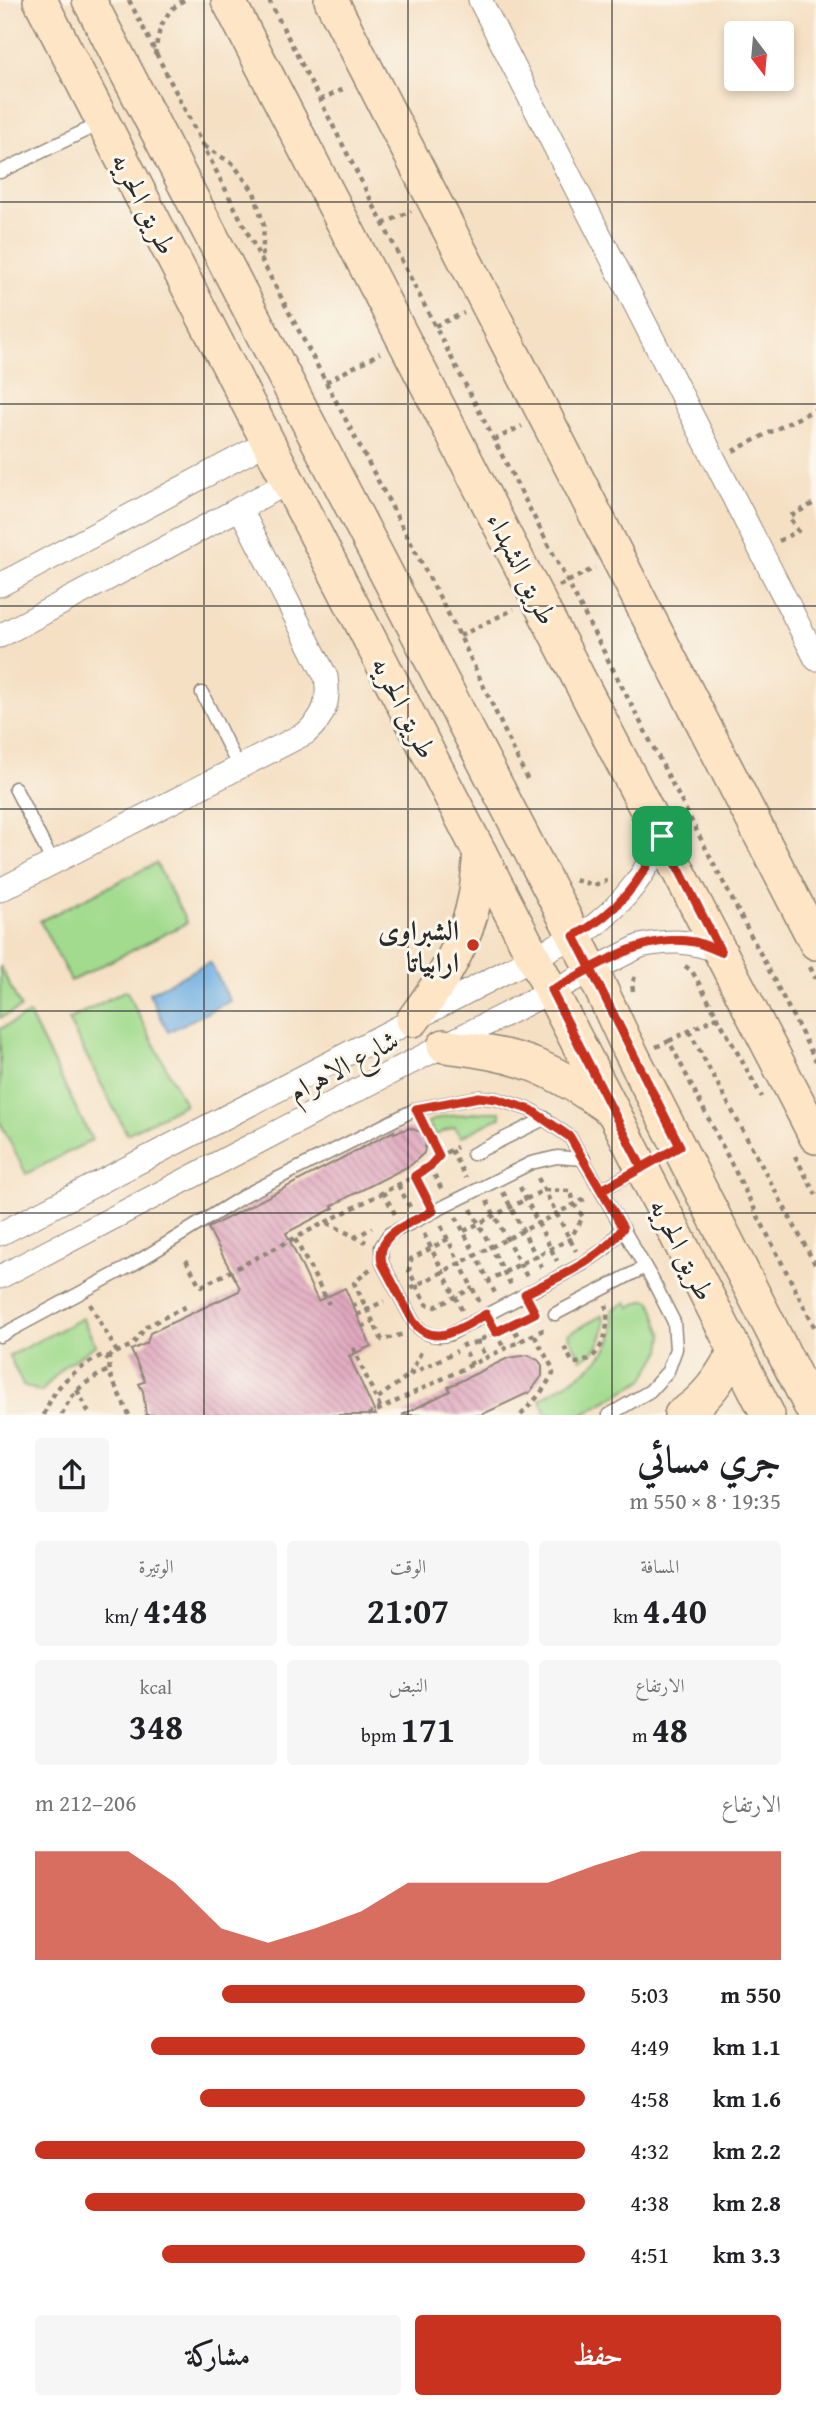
<!DOCTYPE html>
<html lang="ar">
<head>
<meta charset="utf-8">
<style>
	:root { --surface:#fff; --page:#f6f6f6; --text:#202124; --muted:#757577; --accent:#c8321e }
	body { margin:0; font-family:"Gentium Book Plus",Amiri,serif; background:var(--page); color:var(--text); direction:rtl; height:100vh; display:flex; flex-direction:column; font-size:26px; white-space:nowrap }
	* { box-sizing:border-box; margin:0 }
	p { font-size:23px; color:var(--muted) }
	.icon { flex:none; width:38px; height:38px; fill:none; stroke:currentColor; stroke-width:2; stroke-linecap:round; stroke-linejoin:round }
	.map { position:relative; height:1415px; overflow:hidden; direction:ltr }
	.sheet { display:flex; flex-direction:column; background:var(--surface); flex:1 }
	.sheet>* { flex:none }
	.needle { width:46px; rotate:164deg }
	.tools { position:absolute; left:724px; top:21px; display:grid; gap:14px }
	.tools a { display:grid; place-items:center; width:70px; height:70px; border-radius:7px; background:var(--surface); box-shadow:0 4px 10px #0003; font-size:35px }
	.pin { position:absolute; display:grid; place-items:center; width:60px; height:60px; color:#fff; margin:-30px; border-radius:14px; box-shadow:0 4px 10px #0006 }
	.round { display:grid; place-items:center; flex:none; width:74px; height:74px; border-radius:7px; background:var(--page) }
	.head { display:flex; align-items:center; justify-content:space-between; height:119px; padding:0 35px }
	h1 { font-size:38px; font-weight:800; line-height:52px }
	.figures { display:grid; grid-template-columns:repeat(3,1fr); gap:10px; height:119px; padding:7px 35px }
	.figures div { display:grid; align-content:center; border-radius:7px; background:var(--page); text-align:center }
	.figures b { font-size:35px; font-weight:800 }
	.figures small { font-size:19px; font-weight:400 }
	.figures p { font-size:19px }
	.chart { height:196px; padding:14px 35px }
	.chart p { display:flex; justify-content:space-between }
	.chart svg { width:100%; height:126px; margin-top:7px; fill:var(--accent); opacity:.7 }
	.action { display:flex; gap:14px; margin-top:auto; padding:14px 35px }
	.action a { flex:1; height:80px; border-radius:7px; background:var(--accent); color:#fff; font-size:28px; font-weight:800; line-height:80px; text-align:center }
	.action a+a { background:var(--page); color:var(--text) }
	ul { padding:0 35px; list-style:none; font-size:23px }
	li { display:grid; grid-template-columns:112px 84px 1fr; align-items:center; height:52px }
	li i { height:18px; border-radius:9px; background:var(--accent) }
	.map>svg:first-child { display:block }
	.green { fill:#a2db8e; stroke:#66835c; stroke-width:2 }
	.water { fill:#6fafe2; stroke:#4d6d86; stroke-width:2 }
	.building { fill:url(#building-back-hatch) }
	.lines { fill:none; stroke-linecap:round; stroke-linejoin:round }
	.lane-casing { stroke:#908678; stroke-width:15 }
	.street-casing { stroke:#908678; stroke-width:25 }
	.secondary-casing { stroke:#908678; stroke-width:36 }
	.path { stroke:#908678; stroke-width:4.5; stroke-dasharray:5 5; stroke-linecap:butt }
	.lane { stroke:#fff; stroke-width:12 }
	.street { stroke:#fff; stroke-width:23 }
	.secondary { stroke:#fee5c5; stroke-width:33 }
	.route-casing { stroke:#fff; stroke-width:14 }
	.route { stroke:#c8321e; stroke-width:9 }
	.grid { fill:none; stroke:#2b2b2b; stroke-width:2; stroke-opacity:0.55 }
	.poi-dot { fill:#c8321e; stroke:#fbf7ec; stroke-width:2.5 }
	.labels { text-anchor:middle; dominant-baseline:central; stroke-width:6; stroke-linejoin:round; paint-order:stroke }
	.street-label { font-size:28px; fill:#2b2b2b; stroke:#fbf7ec }
	.poi-label { font-size:28px; font-weight:bold; fill:#2b2b2b; stroke:#fbf7ec; text-anchor:end }
</style>
</head>
<body>
<div class="map">
<svg width="816" height="1415" viewBox="0 0 816 1415">
	<defs>
		<pattern id="building-back-hatch" width="6" height="6" patternUnits="userSpaceOnUse" patternTransform="scale(1.75)"><rect width="6" height="6" fill="#e0a7be"/><path d="M-1 5l2 2M0 0l6 6M5-1l2 2" fill="none" stroke="#b6889b"/></pattern>
	</defs>
	<rect width="100%" height="100%" fill="#fbf7ec"/>
	<filter id="ink" filterUnits="userSpaceOnUse"><feTurbulence type="fractalNoise" baseFrequency=".0143" numOctaves="2"/><feDisplacementMap in="SourceGraphic" scale="14" xChannelSelector="R" yChannelSelector="G"/><feConvolveMatrix kernelMatrix="1 2 1 2 8 2 1 2 1" color-interpolation-filters="sRGB"/></filter>
	<filter id="wash" filterUnits="userSpaceOnUse"><feTurbulence type="fractalNoise" baseFrequency=".00686" numOctaves="4" result="noise"/><feDisplacementMap in="SourceGraphic" scale="28" xChannelSelector="R" yChannelSelector="G"/><feGaussianBlur stdDeviation="1.57" result="paint"/><feColorMatrix in="noise" values="0 0 0 0 0 0 0 0 0 0 0 0 0 0 0 0 0 1.4 0 .05"/><feComposite in="paint" operator="in"/></filter>
	<g filter="url(#wash)">
		<rect width="100%" height="100%" fill="#f5e0c4"/>
		<g class="green">
			<path d="M156,863L187,923L71,981L40,921Z"/>
			<path d="M0,966L21,1008L0,1018Z"/>
			<path d="M126,990L185,1104L127,1134L68,1020Z"/>
			<path d="M29,1014L92,1140L26,1174L0,1122V1029Z"/>
			<path d="M484,1112H500L501,1117L461,1137L455,1127L435,1135L428,1122L442,1117Z"/>
			<path d="M644,1300H649L652,1303L663,1335L661,1350L644,1379L582,1415H547L540,1399C566,1382 612,1363 614,1327C614,1322 613,1316 612,1310L627,1302L630,1307Z"/>
			<path d="M603,1315C607,1332 599,1353 581,1359L568,1334Z"/>
			<path d="M82,1318L96,1345L63,1367L41,1392L23,1385L9,1356Z"/>
		</g>
		<path class="water" d="M210,962L230,1001L168,1032L149,993Z"/>
		<g id="blocks">
			<g class="building">
				<path d="M410,1128L421,1132L426,1142L424,1153L411,1165L350,1196L332,1206L334,1208L286,1233L318,1301L345,1288L371,1346L349,1356L376,1415H146L143,1391L139,1384L145,1381L131,1350L147,1343L150,1333L239,1291L240,1288L208,1228L394,1131V1133Z"/>
				<path d="M528,1355L538,1360L542,1365V1376L530,1392L481,1415H402L450,1391L448,1387L508,1358Z"/>
			</g>
		</g>
	</g>
	<g filter="url(#ink)">
		<use href="#blocks" fill-opacity="0" stroke="#908678" stroke-width="2"/>
		<g class="lines">
			<g class="lane-casing">
				<g id="lane">
					<path d="M0,172L103,122"/>
					<path d="M202,693L239,768"/>
					<path d="M15,788L53,863"/>
					<path d="M473,1154L546,1118"/>
					<path d="M584,1159L557,1157L531,1163L389,1234L381,1247L382,1263L413,1321C422,1334 433,1338 448,1335L583,1264L606,1248L623,1228"/>
					<path d="M601,1190L641,1168"/>
					<path d="M555,1314L645,1267"/>
					<path d="M0,1336L132,1265L247,1194L416,1109L479,1097L497,1099L531,1110L570,1137L652,1279L674,1322L676,1349L668,1371L650,1391L609,1415"/>
				</g>
			</g>
			<g class="street-casing">
				<g id="street">
					<path d="M480,0L816,659"/>
					<path d="M0,585L268,442"/>
					<path d="M0,636L289,482"/>
					<path d="M0,890L306,733C324,717 330,702 326,677L240,508"/>
					<path d="M0,1234L594,926C627,899 645,875 662,836"/>
					<path d="M0,1277L388,1074L640,946C672,940 690,940 721,952"/>
				</g>
			</g>
			<g class="secondary-casing">
				<g id="secondary">
					<path d="M40,0L613,1111L768,1415"/>
					<path d="M89,0L592,970L624,1039L815,1415"/>
					<path d="M228,0L816,1137"/>
					<path d="M331,0L816,943"/>
					<path d="M413,1020C441,983 466,944 475,897C478,883 478,868 480,853"/>
					<path d="M444,1046C475,1050 505,1054 534,1065C562,1076 586,1092 610,1109"/>
					<path d="M681,1415C706,1400 721,1377 735,1351"/>
				</g>
			</g>
			<g class="path">
				<path d="M129,0L262,261L460,636L528,781"/>
				<path d="M269,0L435,326L816,1061"/>
				<path d="M155,55C158,32 162,13 184,0"/>
				<path d="M320,100L347,87"/>
				<path d="M204,146L233,164L254,192L264,226L262,259"/>
				<path d="M383,224L411,211"/>
				<path d="M435,326L464,313"/>
				<path d="M326,382L380,353"/>
				<path d="M494,440L522,426"/>
				<path d="M733,451L816,409"/>
				<path d="M779,541L798,531L789,517L816,502"/>
				<path d="M559,586L595,568"/>
				<path d="M460,636L514,609"/>
				<path d="M575,880L594,885L607,881"/>
				<path d="M685,966L692,971L762,1097"/>
				<path d="M810,967L816,979"/>
				<path d="M633,991L632,983L637,973"/>
				<path d="M689,1031L816,1266"/>
				<path d="M669,1041L717,1017"/>
				<path d="M656,1047L669,1041L816,1330"/>
				<path d="M423,1122L439,1156"/>
				<path d="M451,1150L466,1178"/>
				<path d="M795,1156L816,1195"/>
				<path d="M430,1166L442,1190"/>
				<path d="M415,1176L426,1197"/>
				<path d="M538,1178L576,1251"/>
				<path d="M398,1185L410,1207"/>
				<path d="M520,1187L557,1261"/>
				<path d="M383,1192L395,1214"/>
				<path d="M503,1192L542,1268"/>
				<path d="M487,1201L527,1277"/>
				<path d="M471,1209L511,1285"/>
				<path d="M456,1217L495,1293"/>
				<path d="M327,1223L366,1242"/>
				<path d="M441,1226L480,1303"/>
				<path d="M464,1231L544,1190L571,1191L574,1204L583,1217L570,1239L489,1280"/>
				<path d="M424,1234L462,1310"/>
				<path d="M354,1238L372,1228"/>
				<path d="M295,1239L329,1304"/>
				<path d="M448,1239L411,1259L409,1271L426,1304L435,1307L473,1288"/>
				<path d="M186,1260L199,1284L202,1286L415,1176L430,1166L439,1156L457,1147"/>
				<path d="M370,1269L354,1283L382,1340L404,1334"/>
				<path d="M411,1288L587,1198"/>
				<path d="M90,1304L117,1352"/>
				<path d="M352,1306L363,1301"/>
				<path d="M357,1315L384,1301"/>
				<path d="M511,1322L520,1341"/>
				<path d="M362,1327L373,1321"/>
				<path d="M496,1332L504,1349"/>
				<path d="M477,1340L486,1358"/>
				<path d="M462,1343L472,1365"/>
				<path d="M472,1344L539,1311"/>
				<path d="M564,1347L573,1363C602,1364 611,1328 606,1305"/>
				<path d="M353,1348L381,1409"/>
				<path d="M107,1357L132,1345L147,1326L189,1305"/>
				<path d="M410,1375L423,1348"/>
				<path d="M77,1390L90,1415"/>
				<path d="M378,1398L409,1375L457,1351"/>
				<path d="M44,1415C56,1382 73,1372 102,1355L109,1359L110,1375L129,1415"/>
				<path d="M62,1415C70,1392 87,1380 109,1370"/>
				<path d="M368,1415L543,1330L548,1331"/>
				<path d="M521,1415L540,1394L553,1374L552,1367L534,1335"/>
			</g>
			<use href="#lane" class="lane"/>
			<use href="#street" class="street"/>
			<use href="#secondary" class="secondary"/>
		</g>
	</g>
	<g class="lines" filter="url(#ink)">
		<g class="route-casing">
			<path id="route" d="M662,836C643,879 617,914 574,936C610,1006 644,1077 680,1146C654,1161 628,1176 601,1190L570,1137L531,1110L497,1099L479,1097L416,1109L439,1156L430,1166L415,1176L433,1211C411,1223 375,1232 382,1263L413,1321C433,1350 463,1327 486,1314L496,1332L535,1313L525,1294C559,1276 600,1261 623,1228L601,1190L642,1168L551,990C595,968 643,932 695,942C704,944 713,949 721,952L662,836"/>
		</g>
		<use href="#route" class="route"/>
	</g>
	<path class="grid" d="M204,0V1415M408,0V1415M612,0V1415M0,202H816M0,404H816M0,606H816M0,809H816M0,1011H816M0,1213H816"/>
	<circle class="poi-dot" cx="473" cy="945" r="7"/>
	<g class="labels">
		<g class="street-label">
			<text transform="translate(145 203) rotate(63)">طريق الحريه</text>
			<text transform="translate(523 568) rotate(63)">طريق الشهداء</text>
			<text transform="translate(405 707) rotate(63)">طريق الحريه</text>
			<text transform="translate(343 1065) rotate(-28)">شارع الاهرام</text>
			<text transform="translate(683 1249) rotate(63)">طريق الحريه</text>
		</g>
		<g class="poi-label">
			<text x="459" y="929">الشبراوى<tspan x="459" dy="32">ارابياتا</tspan></text>
		</g>
	</g>
</svg>
<div class="tools">
<a><svg class="needle" viewBox="-14 -14 28 28"><path d="M0-13l5 13h-10z" fill="#e53935"/><path d="M0 13l5-13h-10z" fill="#757577"/></svg></a>
</div>
<div class="pin" style="left:662px;top:836px;background:#1e9e55"><svg class="icon" aria-label="arrive" viewBox="0 0 24 24"><path d="M6 21V4h12l-3 4 3 4H6"/></svg></div>
</div>
<section class="sheet">
<div class="head"><div><h1>جري مسائي</h1><p>19:35 · 8 × 550 m</p></div><a class="round"><svg class="icon" aria-label="share" viewBox="0 0 24 24"><path d="M12 15V3M7 8l5-5 5 5M5 13v7h14v-7"/></svg></a></div>
<div class="figures">
<div><p>المسافة</p><b>4.40<small> km</small></b></div>
<div><p>الوقت</p><b>21:07</b></div>
<div><p>الوتيرة</p><b>4:48<small> /km</small></b></div>
</div>
<div class="figures">
<div><p>الارتفاع</p><b>48<small> m</small></b></div>
<div><p>النبض</p><b>171<small> bpm</small></b></div>
<div><p>kcal</p><b>348</b></div>
</div>
<div class="chart"><p><span>الارتفاع</span>206–212 m</p>
<svg viewBox="0 0 160 44" preserveAspectRatio="none"><path d="M0 44V6L10 6L20 6L30 17L40 33L50 38L60 33L70 27L80 17L90 17L100 17L110 17L120 11L130 6L140 6L150 6L160 6V44z"/></svg>
</div>
<ul>
<li><b>550 m</b>5:03<i style="width:66%"></i></li>
<li><b>1.1 km</b>4:49<i style="width:79%"></i></li>
<li><b>1.6 km</b>4:58<i style="width:70%"></i></li>
<li><b>2.2 km</b>4:32<i style="width:100%"></i></li>
<li><b>2.8 km</b>4:38<i style="width:91%"></i></li>
<li><b>3.3 km</b>4:51<i style="width:77%"></i></li>
</ul>
<div class="action"><a>حفظ</a><a>مشاركة</a></div>
</section>
</body>
</html>
